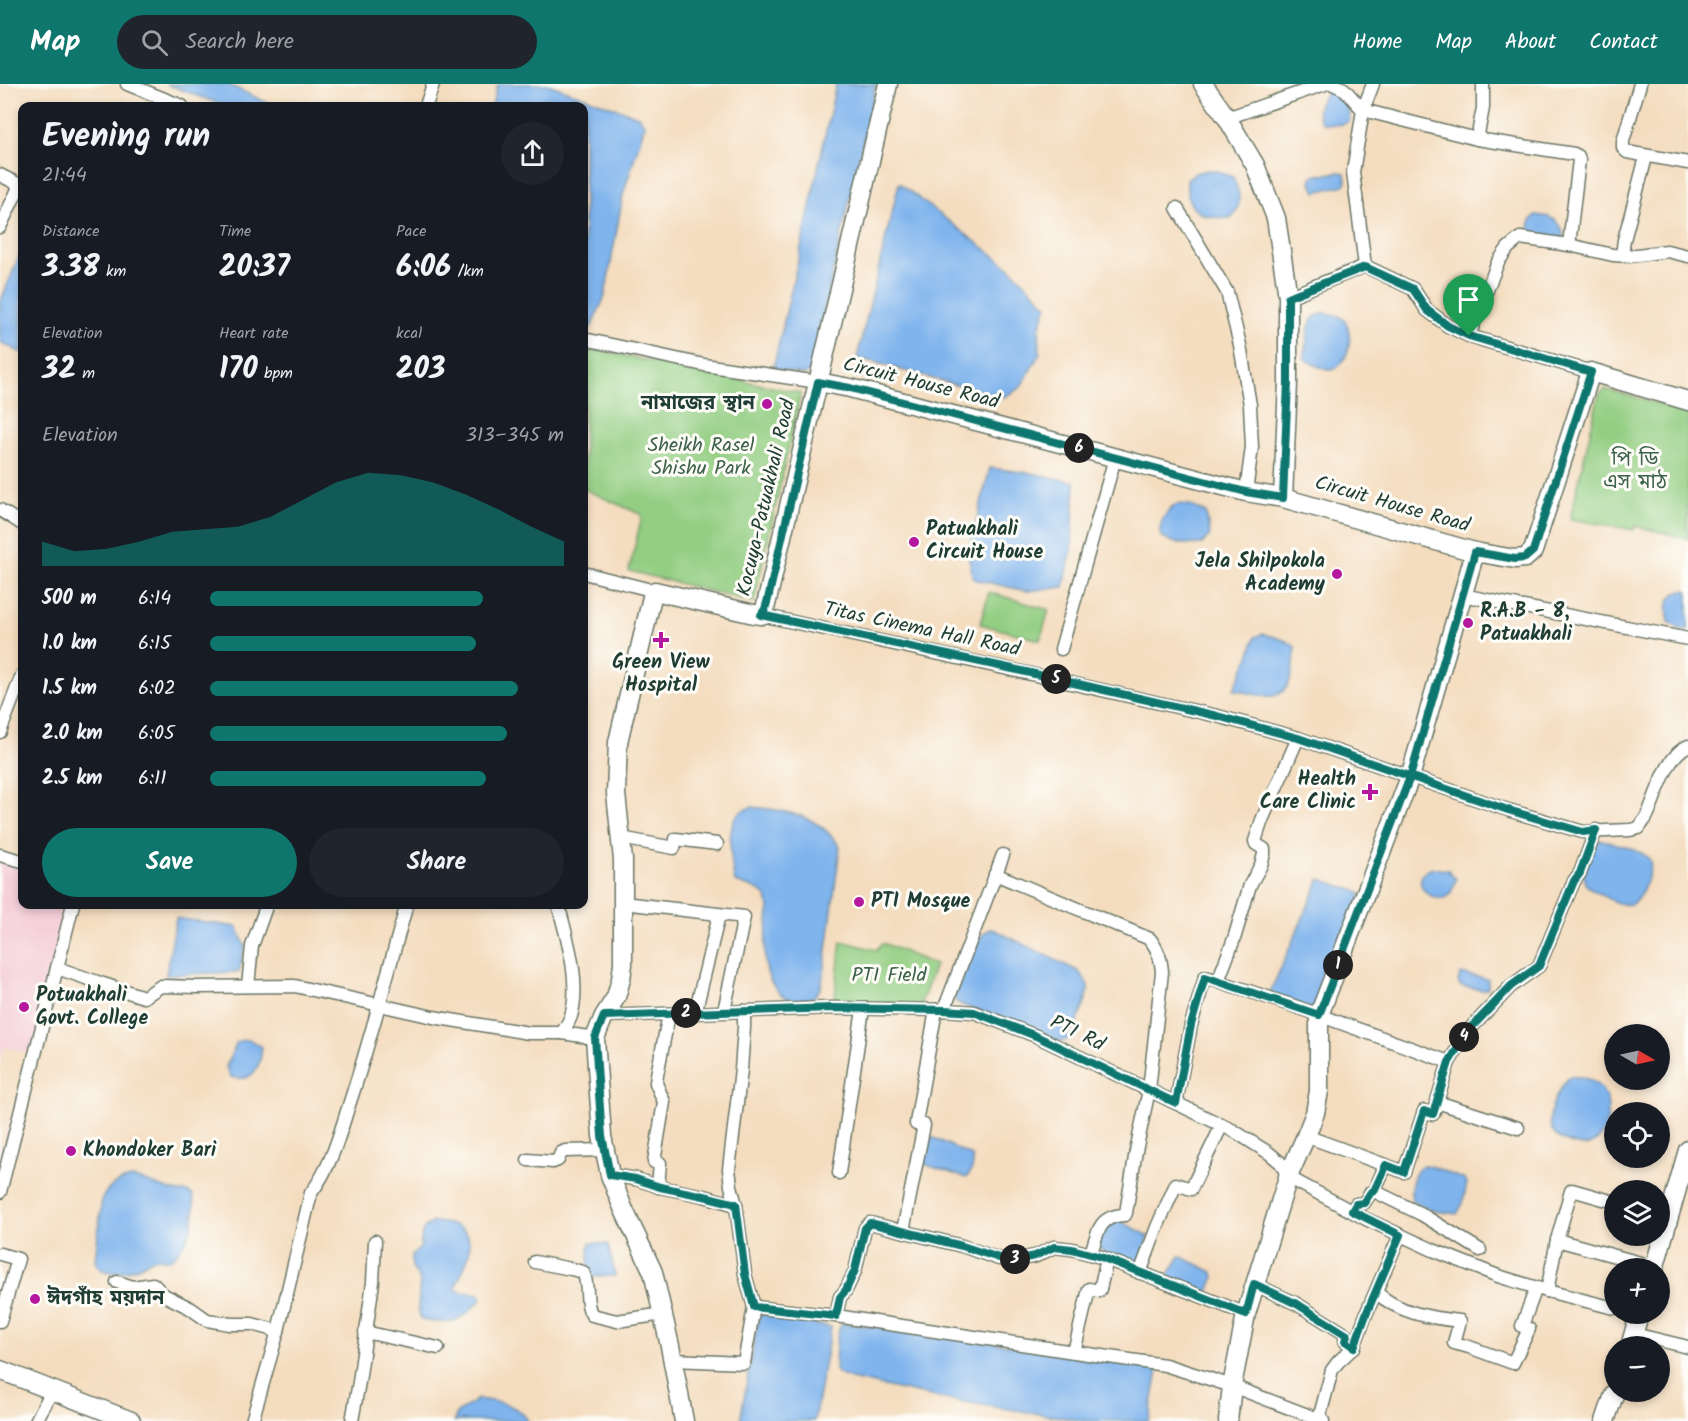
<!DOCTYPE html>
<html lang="en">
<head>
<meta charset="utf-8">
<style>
	:root { --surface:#171b24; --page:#20242c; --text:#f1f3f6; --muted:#9ea1a6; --accent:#0f766e }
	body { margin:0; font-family:Kalam,"Noto Sans Bengali",sans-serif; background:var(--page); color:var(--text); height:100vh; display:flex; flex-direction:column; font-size:22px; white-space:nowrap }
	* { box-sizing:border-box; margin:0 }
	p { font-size:20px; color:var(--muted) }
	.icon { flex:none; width:33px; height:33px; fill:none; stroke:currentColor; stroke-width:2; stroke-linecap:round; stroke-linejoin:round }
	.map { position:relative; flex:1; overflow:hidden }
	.sheet { position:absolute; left:18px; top:18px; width:570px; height:807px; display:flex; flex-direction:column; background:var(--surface); border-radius:12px; box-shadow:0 3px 9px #0003 }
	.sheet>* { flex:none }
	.needle { width:39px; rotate:99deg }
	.controls { position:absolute; left:1604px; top:940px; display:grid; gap:12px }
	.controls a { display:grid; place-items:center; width:66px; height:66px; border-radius:50%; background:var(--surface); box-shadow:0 3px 9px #0003; font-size:30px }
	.pin { position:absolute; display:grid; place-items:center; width:51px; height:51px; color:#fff; margin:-62px -26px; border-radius:50% 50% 50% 0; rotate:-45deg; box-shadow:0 0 6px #0007 }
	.pin .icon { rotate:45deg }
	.km { position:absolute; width:30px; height:30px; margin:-15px; border-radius:50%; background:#222; color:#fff; font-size:16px; line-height:30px; text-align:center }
	.round { display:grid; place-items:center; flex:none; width:63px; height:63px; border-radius:32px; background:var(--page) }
	.head { display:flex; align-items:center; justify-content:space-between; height:102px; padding:0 24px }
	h1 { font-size:33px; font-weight:700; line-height:45px }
	.stats { display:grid; grid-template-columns:repeat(3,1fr); gap:9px; height:102px; padding:6px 24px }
	.stats div { display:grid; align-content:center }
	.stats b { font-size:30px; font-weight:700 }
	.stats small { font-size:16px; font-weight:400 }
	.stats p { font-size:16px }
	.chart { height:168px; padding:12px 24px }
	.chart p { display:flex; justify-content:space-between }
	.chart svg { width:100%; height:108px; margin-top:6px; fill:var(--accent); opacity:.7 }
	.button { display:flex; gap:12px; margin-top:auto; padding:12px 24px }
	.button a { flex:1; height:69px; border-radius:36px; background:var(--accent); color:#fff; font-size:24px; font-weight:700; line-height:69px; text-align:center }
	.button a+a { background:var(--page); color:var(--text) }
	ul { padding:0 24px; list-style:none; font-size:20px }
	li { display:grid; grid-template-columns:96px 72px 1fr; align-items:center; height:45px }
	li i { height:15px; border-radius:8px; background:var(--accent) }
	header { display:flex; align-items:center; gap:36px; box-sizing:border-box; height:84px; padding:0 30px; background:var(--accent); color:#fff }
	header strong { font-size:28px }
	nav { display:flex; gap:33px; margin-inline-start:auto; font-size:21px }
	.search { width:420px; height:54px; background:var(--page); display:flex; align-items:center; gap:15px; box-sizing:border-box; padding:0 21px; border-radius:33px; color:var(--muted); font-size:22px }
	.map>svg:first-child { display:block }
	.built { fill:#f5cfd9 }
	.green { fill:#93ce82; stroke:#59865b; stroke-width:1.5 }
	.water { fill:#7fb4ed; stroke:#4f7890; stroke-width:1.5 }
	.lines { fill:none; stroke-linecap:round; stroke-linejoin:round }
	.street-casing { stroke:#6a7565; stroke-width:15 }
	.secondary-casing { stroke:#6a7565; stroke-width:21 }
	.street { stroke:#fff; stroke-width:12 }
	.secondary { stroke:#fff; stroke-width:18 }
	.route-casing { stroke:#fff; stroke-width:12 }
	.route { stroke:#0f766e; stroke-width:8 }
	.poi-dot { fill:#b5179e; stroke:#fdfcf7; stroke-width:2 }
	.labels { text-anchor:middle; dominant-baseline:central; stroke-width:6; stroke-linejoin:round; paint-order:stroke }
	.street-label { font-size:20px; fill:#1f3d34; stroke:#fdfcf7 }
	.poi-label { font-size:20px; font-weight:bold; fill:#1f3d34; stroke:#fdfcf7; text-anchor:start }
	.park-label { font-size:20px; fill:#3c6148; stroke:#fdfcf7 }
</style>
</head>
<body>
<header>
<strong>Map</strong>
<div class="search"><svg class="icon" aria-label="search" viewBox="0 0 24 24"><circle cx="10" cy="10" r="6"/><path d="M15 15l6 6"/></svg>Search here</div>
<nav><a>Home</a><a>Map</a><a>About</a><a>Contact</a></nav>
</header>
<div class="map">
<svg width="1688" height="1337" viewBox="0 0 1688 1337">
	<rect width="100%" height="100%" fill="#fdfcf7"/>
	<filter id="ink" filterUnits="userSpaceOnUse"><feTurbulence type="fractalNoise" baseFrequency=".0167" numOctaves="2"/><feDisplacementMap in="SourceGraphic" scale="12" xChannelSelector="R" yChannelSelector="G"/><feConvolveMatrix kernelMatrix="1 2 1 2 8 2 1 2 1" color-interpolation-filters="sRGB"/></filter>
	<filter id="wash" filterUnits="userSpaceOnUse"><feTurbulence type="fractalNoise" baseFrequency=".008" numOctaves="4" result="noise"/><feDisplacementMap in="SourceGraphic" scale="24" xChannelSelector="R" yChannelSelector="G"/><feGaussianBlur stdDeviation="1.35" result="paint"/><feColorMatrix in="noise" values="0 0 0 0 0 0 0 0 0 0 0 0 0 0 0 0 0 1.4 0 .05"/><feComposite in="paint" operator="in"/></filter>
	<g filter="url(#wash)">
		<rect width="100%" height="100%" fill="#f4ddbf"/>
		<path class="built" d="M0,771L22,777V820L73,821L0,1108V1061H4L30,970L5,963L0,978Z"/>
		<g class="green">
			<path d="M584,263L801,309L754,518L629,487L642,431L584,405Z"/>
			<path d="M1605,305L1688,328V455L1636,442L1634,446L1570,435L1599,310Z"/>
			<path d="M989,508L1049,526L1040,556L980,540Z"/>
			<path d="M841,857L876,866L882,860H886L935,881L920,923L834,921Z"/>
		</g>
		<g class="water">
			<path d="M166,0H227L274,22H225Z"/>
			<path d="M501,0H548L638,32L645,40L623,111L605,212L591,244L584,243V22H492L497,2Z"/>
			<path d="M836,0H876L810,288L804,291L774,285V280L805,146Z"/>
			<path d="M1328,7H1335L1346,15L1350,36C1343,43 1332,40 1322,39C1313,28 1319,16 1328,7Z"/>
			<path d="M1208,86L1217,87L1233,93C1240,108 1243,121 1231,134C1200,134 1185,128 1187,95L1195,89Z"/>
			<path d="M1340,88L1345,89L1346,97L1345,101L1316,108L1312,101L1311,97L1313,92Z"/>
			<path d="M899,99L1010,184L1047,222L1039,244L1040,269L1020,304L1004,313C954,302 906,286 857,274Z"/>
			<path d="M1536,131C1552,132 1564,137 1563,155L1531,151C1527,144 1530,136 1536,131Z"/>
			<path d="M22,165V269L0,258V219Z"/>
			<path d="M1323,229C1329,230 1337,230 1342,234C1357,246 1348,286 1329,286C1326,286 1323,284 1320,283C1313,280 1308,279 1304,273L1309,242L1314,233Z"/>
			<path d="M990,384L1031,389L1075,398L1072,464L1064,503L1026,507L973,495L968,470Z"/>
			<path d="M1177,420L1189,421L1206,429L1210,451L1202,460C1189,461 1171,461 1160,451C1159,438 1166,427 1177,420Z"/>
			<path d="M1688,506V547L1681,546L1669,538C1665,520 1668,508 1688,506Z"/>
			<path d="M1262,550C1275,553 1287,555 1296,564C1292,590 1292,619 1258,611C1250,609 1242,608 1234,605L1249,573L1255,553Z"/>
			<path d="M751,723C788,727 818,730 840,763L825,882L821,903L814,913C798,917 787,919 776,905C760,887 765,860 768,838C769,831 770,822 767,814C764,806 744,801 735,798C731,779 725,745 738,730C742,726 747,725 751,723Z"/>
			<path d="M1602,756C1613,759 1643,766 1649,775C1655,783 1640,817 1631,820C1618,824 1595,807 1585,800L1584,790L1597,757Z"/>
			<path d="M1433,784L1448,786L1456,795C1454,801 1452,810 1447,813C1434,819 1412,802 1424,789C1427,786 1430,785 1433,784Z"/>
			<path d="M1320,795L1362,809L1316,926L1269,911Z"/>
			<path d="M176,834L237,843L245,862L239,888L166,891Z"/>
			<path d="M990,845L995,846L1078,887C1082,892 1087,896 1088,903C1089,914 1074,947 1067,956L1057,958L962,921L955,917L954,913C961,895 972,854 990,845Z"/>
			<path d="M1461,890L1488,895V904L1483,906L1460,902L1458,897Z"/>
			<path d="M243,956H250L262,963C261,982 253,1000 231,993L226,983L237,958Z"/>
			<path d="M1569,993C1624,989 1613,1061 1585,1062C1579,1062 1573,1060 1567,1058C1536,1048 1554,1010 1569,993Z"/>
			<path d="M932,1053L972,1072C974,1082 973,1086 966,1094L921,1079L927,1057Z"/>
			<path d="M1423,1081L1431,1082L1465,1096L1467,1099L1463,1119L1457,1130L1434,1127L1413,1118C1408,1107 1413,1088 1423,1081Z"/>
			<path d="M132,1094C149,1096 163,1106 180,1108C186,1108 188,1107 193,1111C198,1135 188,1162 169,1176C165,1175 159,1174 155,1174C150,1175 146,1179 142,1181C128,1188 102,1195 95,1177L102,1114C109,1102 119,1096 132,1094Z"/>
			<path d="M1116,1135L1149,1152L1139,1183L1107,1170L1098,1163L1100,1148Z"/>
			<path d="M433,1138C441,1139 453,1139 460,1144C481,1157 462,1188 455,1204L461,1208L479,1210L481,1216C457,1240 454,1241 421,1236L418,1225L420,1196L412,1183V1171L420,1164L422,1149L425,1143Z"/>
			<path d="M590,1159L608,1160L615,1191L614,1192L588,1193L589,1162Z"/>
			<path d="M1180,1172L1213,1188L1214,1195L1208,1210L1168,1196L1170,1189Z"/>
			<path d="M759,1230L831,1243L814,1337H740Z"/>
			<path d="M843,1239L1159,1281L1149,1337H1084L945,1315L851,1295L838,1290L835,1286C836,1273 834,1247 843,1239Z"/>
			<path d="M478,1315C496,1318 518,1319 528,1337H454L457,1329Z"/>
		</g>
	</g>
	<g filter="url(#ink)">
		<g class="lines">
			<g class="street-casing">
				<g id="street">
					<path d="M127,0L182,22"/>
					<path d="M1333,0L1344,5L1363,26L1477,55L1574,70L1578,72L1579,76L1569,161"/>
					<path d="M1640,0L1623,57V64L1627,68L1688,79"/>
					<path d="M426,22L433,0"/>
					<path d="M1227,34L1325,0"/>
					<path d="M1477,55L1483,24V0"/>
					<path d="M0,91L20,101L0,143"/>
					<path d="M1177,124L1227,208L1240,261L1250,321L1252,363L1246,408"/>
					<path d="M1622,171L1624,156L1646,73"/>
					<path d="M1365,182L1353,88L1363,26L1373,0"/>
					<path d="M1288,213L1365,182L1413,205L1427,226L1448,242L1469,252L1498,178L1508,164L1520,154L1569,161L1613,171L1630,172L1667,167L1688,172"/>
					<path d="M1469,252L1591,288"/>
					<path d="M584,255L704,281L818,298"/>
					<path d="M0,426L22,440"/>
					<path d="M584,489L655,507"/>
					<path d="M1462,511L1688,555"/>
					<path d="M761,531L1013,586L1217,632L1298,654L1508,726L1583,748L1630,746L1639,744C1641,740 1645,736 1647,732C1656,713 1667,670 1688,662"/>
					<path d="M1061,565L1115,374"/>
					<path d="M0,648L22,591"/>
					<path d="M621,754L674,764L676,755L717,760"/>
					<path d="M0,771L22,777"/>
					<path d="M995,790L1150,855C1158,866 1161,874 1162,888L1149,1006L1136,1067L1126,1129L1125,1131C1099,1131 1097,1149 1091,1170"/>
					<path d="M623,819L744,833L724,927"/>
					<path d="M73,820L57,884L103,900L144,913L161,902L198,903L295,902L433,933L529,949H562L595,954"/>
					<path d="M558,820C567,854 581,898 571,932C569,938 565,944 562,949"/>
					<path d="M1218,897L1291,921L1449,978L1469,946L1511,902L1539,882L1574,797L1580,789L1596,746"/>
					<path d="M248,902L252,862L267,820"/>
					<path d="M944,926L1003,771"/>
					<path d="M695,929L719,831"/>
					<path d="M604,932L832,924L944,926L974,928L1036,952L1234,1047L1269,1069L1281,1079L1288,1093L1366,1135L1433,1166L1498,1192L1547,1207L1614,1224"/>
					<path d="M1437,1018L1518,1044"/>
					<path d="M1176,1019L1191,941L1205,893L1218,897L1234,855L1250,801L1261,781L1264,770V765L1256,760L1255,757L1262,736L1298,654"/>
					<path d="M1306,1052L1404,1088L1424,1027L1433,1030L1449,978"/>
					<path d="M528,1076L553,1078L558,1076L561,1069L565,1067L605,1066"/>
					<path d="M839,1089L863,925"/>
					<path d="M610,1091L636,1095L660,1103L704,1112L736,1121L745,1190L754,1223"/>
					<path d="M658,1103L660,1079L654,1078L664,1018L656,999L657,991L669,930"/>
					<path d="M1374,1107L1421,1130L1480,1166"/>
					<path d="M0,1108L57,884"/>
					<path d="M736,1121L731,1102L729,1085L741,986L744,943V927"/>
					<path d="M1352,1127L1356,1120L1364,1119L1371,1108L1374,1107L1386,1081"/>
					<path d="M903,1147L924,1041L916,1040L917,1033L936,926"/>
					<path d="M1557,1156L1655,1183"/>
					<path d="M0,1170L18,1175L0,1237"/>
					<path d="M535,1178L571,1185L583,1188C590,1202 584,1220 592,1231L617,1237L663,1230"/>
					<path d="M1140,1189L1157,1143L1176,1100L1191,1105L1222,1041"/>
					<path d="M117,1198L133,1203L153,1200L164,1211L190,1224L207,1236L230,1240H252L278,1247"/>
					<path d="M1254,1200L1297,1220L1347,1251L1345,1257L1354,1263"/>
					<path d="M1547,1207L1557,1156L1571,1107L1572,1106L1614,1118"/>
					<path d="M1376,1208C1398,1229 1431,1234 1460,1237L1454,1259L1469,1263L1513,1279L1529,1245L1522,1242L1536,1204"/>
					<path d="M836,1232L840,1213L846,1206L855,1187L865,1144L870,1139L962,1162L999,1175H1019L1036,1172L1054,1163L1072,1165L1101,1173L1246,1230"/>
					<path d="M365,1248L438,1264"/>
					<path d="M1634,1250L1688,1263"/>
					<path d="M1074,1268L1089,1205L1099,1207L1100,1205L1107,1175"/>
					<path d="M673,1276L744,1279L754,1223L836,1232L1074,1268L1165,1281L1232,1302L1323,1337"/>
					<path d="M1319,1335L1332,1286L1338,1278L1354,1263L1367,1228L1400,1151"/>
					<path d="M36,1337L52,1307"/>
					<path d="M252,1337L278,1247L311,1109C331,1083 339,1052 349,1021C371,955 388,887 407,820"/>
					<path d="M352,1337L359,1298L373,1198L375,1157"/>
				</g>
			</g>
			<g class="secondary-casing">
				<g id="secondary">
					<path d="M1203,0L1227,34L1255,81L1276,134L1288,213V298L1283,414"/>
					<path d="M818,298L850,304L1246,408L1283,414L1475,468L1515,475L1525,474L1533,467L1591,288L1688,317"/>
					<path d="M1654,1185L1688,1066"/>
					<path d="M1630,1263L1639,1230"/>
					<path d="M0,1286L131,1337"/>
					<path d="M684,1337L670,1262L653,1188L623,1124L610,1091L602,1052L595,954L604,932L616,913L621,895L623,880V776L616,710L618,658L652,513L655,507L754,530L761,531L765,525L888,0"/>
					<path d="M1228,1337L1232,1302L1246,1230L1288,1093L1306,1052L1315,1029L1319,1007V931L1410,693L1475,468"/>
					<path d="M1605,1337L1615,1308"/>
				</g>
			</g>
			<use href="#street" class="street"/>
			<use href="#secondary" class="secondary"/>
		</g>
	</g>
	<g class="lines" filter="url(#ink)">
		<g class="route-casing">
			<path id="route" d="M1469,252L1591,288L1533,467L1525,474L1515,475L1475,468L1410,693L1319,931L1205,893L1191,941L1176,1019L1036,952L974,928L944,926L832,924L604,932L595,954L602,1052L610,1091L636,1095L660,1103L704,1112L736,1120L745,1190L754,1223L836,1232L840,1213L846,1206L855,1186L865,1144L870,1139L962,1162L999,1174L1019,1175L1035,1172L1054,1163L1072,1165L1101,1173L1246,1230L1254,1200L1297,1220L1347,1251L1345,1257L1354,1263L1367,1228L1400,1151L1352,1127L1356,1120L1364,1119L1371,1108L1374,1107L1386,1081L1404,1088L1424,1027L1433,1030L1449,978L1469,946L1511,902L1539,882L1574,797L1580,789L1596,746L1583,748L1508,726L1298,654L1217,632L1013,585L761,531L765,525L768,515L818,298L850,304L1246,408L1283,414L1288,298V213L1365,183L1413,205L1427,226L1448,242L1469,252"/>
		</g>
		<use href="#route" class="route"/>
	</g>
	<g class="poi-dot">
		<circle cx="767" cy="320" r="6"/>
		<circle cx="914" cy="458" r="6"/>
		<circle cx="1337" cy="490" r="6"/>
		<circle cx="1468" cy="539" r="6"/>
		<path d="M658 547h6v6h6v6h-6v6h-6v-6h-6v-6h6z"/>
		<path d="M1367 699h6v6h6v6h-6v6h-6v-6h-6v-6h6z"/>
		<circle cx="859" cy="818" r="6"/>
		<circle cx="24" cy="923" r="6"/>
		<circle cx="71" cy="1067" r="6"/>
		<circle cx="35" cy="1215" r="6"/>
	</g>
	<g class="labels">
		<g class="street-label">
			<text transform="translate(921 300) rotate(14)">Circuit House Road</text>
			<text transform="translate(767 414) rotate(-77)">Kocuya-Patuakhali Road</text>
			<text transform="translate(1392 421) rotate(16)">Circuit House Road</text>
			<text transform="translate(922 546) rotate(12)">Titas Cinema Hall Road</text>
			<text transform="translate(1077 950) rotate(26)">PTI Rd</text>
		</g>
		<g class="poi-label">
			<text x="755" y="320" text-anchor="end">নামাজের স্থান</text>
			<text x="926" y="446">Patuakhali<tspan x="926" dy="23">Circuit House</tspan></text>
			<text x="1325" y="478" text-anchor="end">Jela Shilpokola<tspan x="1325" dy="23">Academy</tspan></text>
			<text x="1480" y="528">R.A.B - 8,<tspan x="1480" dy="23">Patuakhali</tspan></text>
			<text x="661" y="579" text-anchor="middle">Green View<tspan x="661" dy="23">Hospital</tspan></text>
			<text x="1356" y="696" text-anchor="end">Health<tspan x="1356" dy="23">Care Clinic</tspan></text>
			<text x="871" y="818">PTI Mosque</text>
			<text x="36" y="912">Potuakhali<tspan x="36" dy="23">Govt. College</tspan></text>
			<text x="83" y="1067">Khondoker Bari</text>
			<text x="47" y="1215">ঈদগাঁহ ময়দান</text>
		</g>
		<g class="park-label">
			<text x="701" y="362">Sheikh Rasel<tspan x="701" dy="23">Shishu Park</tspan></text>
			<text x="1635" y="376">পি ডি<tspan x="1635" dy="23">এস মাঠ</tspan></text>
			<text x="889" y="892">PTI Field</text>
		</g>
	</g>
</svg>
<div class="controls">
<a><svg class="needle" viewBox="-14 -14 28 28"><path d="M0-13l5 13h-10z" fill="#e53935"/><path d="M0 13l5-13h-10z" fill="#9ea1a6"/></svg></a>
<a><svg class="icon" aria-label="locate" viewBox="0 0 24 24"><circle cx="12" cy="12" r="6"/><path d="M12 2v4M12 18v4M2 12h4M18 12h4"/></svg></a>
<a><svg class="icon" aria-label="layers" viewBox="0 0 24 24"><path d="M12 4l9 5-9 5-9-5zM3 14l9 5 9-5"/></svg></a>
<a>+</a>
<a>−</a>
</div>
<div class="pin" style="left:1469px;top:252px;background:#1e9e55"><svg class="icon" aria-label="arrive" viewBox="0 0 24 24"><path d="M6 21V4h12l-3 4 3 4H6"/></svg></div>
<b class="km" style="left:1338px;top:881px">1</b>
<b class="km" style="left:686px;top:929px">2</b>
<b class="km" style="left:1015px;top:1175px">3</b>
<b class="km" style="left:1464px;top:953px">4</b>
<b class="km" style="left:1056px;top:595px">5</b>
<b class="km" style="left:1079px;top:364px">6</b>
<section class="sheet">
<div class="head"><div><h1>Evening run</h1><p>21:44</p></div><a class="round"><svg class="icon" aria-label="share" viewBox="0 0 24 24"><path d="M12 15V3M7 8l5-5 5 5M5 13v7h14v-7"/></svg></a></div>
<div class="stats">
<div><p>Distance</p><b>3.38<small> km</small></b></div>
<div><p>Time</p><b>20:37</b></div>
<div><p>Pace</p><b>6:06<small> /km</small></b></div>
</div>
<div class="stats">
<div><p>Elevation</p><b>32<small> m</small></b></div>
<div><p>Heart rate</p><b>170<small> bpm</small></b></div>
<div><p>kcal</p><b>203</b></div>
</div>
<div class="chart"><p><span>Elevation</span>313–345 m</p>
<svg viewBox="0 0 160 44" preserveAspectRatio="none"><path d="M0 44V34L10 38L20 37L30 34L40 30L50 29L60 28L70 24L80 17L90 10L100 6L110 7L120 10L130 15L140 21L150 28L160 34V44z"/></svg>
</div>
<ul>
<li><b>500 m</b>6:14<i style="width:77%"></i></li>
<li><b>1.0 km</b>6:15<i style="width:75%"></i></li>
<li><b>1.5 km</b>6:02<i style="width:87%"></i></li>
<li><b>2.0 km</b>6:05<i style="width:84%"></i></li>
<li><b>2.5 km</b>6:11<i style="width:78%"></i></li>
</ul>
<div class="button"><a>Save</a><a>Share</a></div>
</section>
</div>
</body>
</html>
